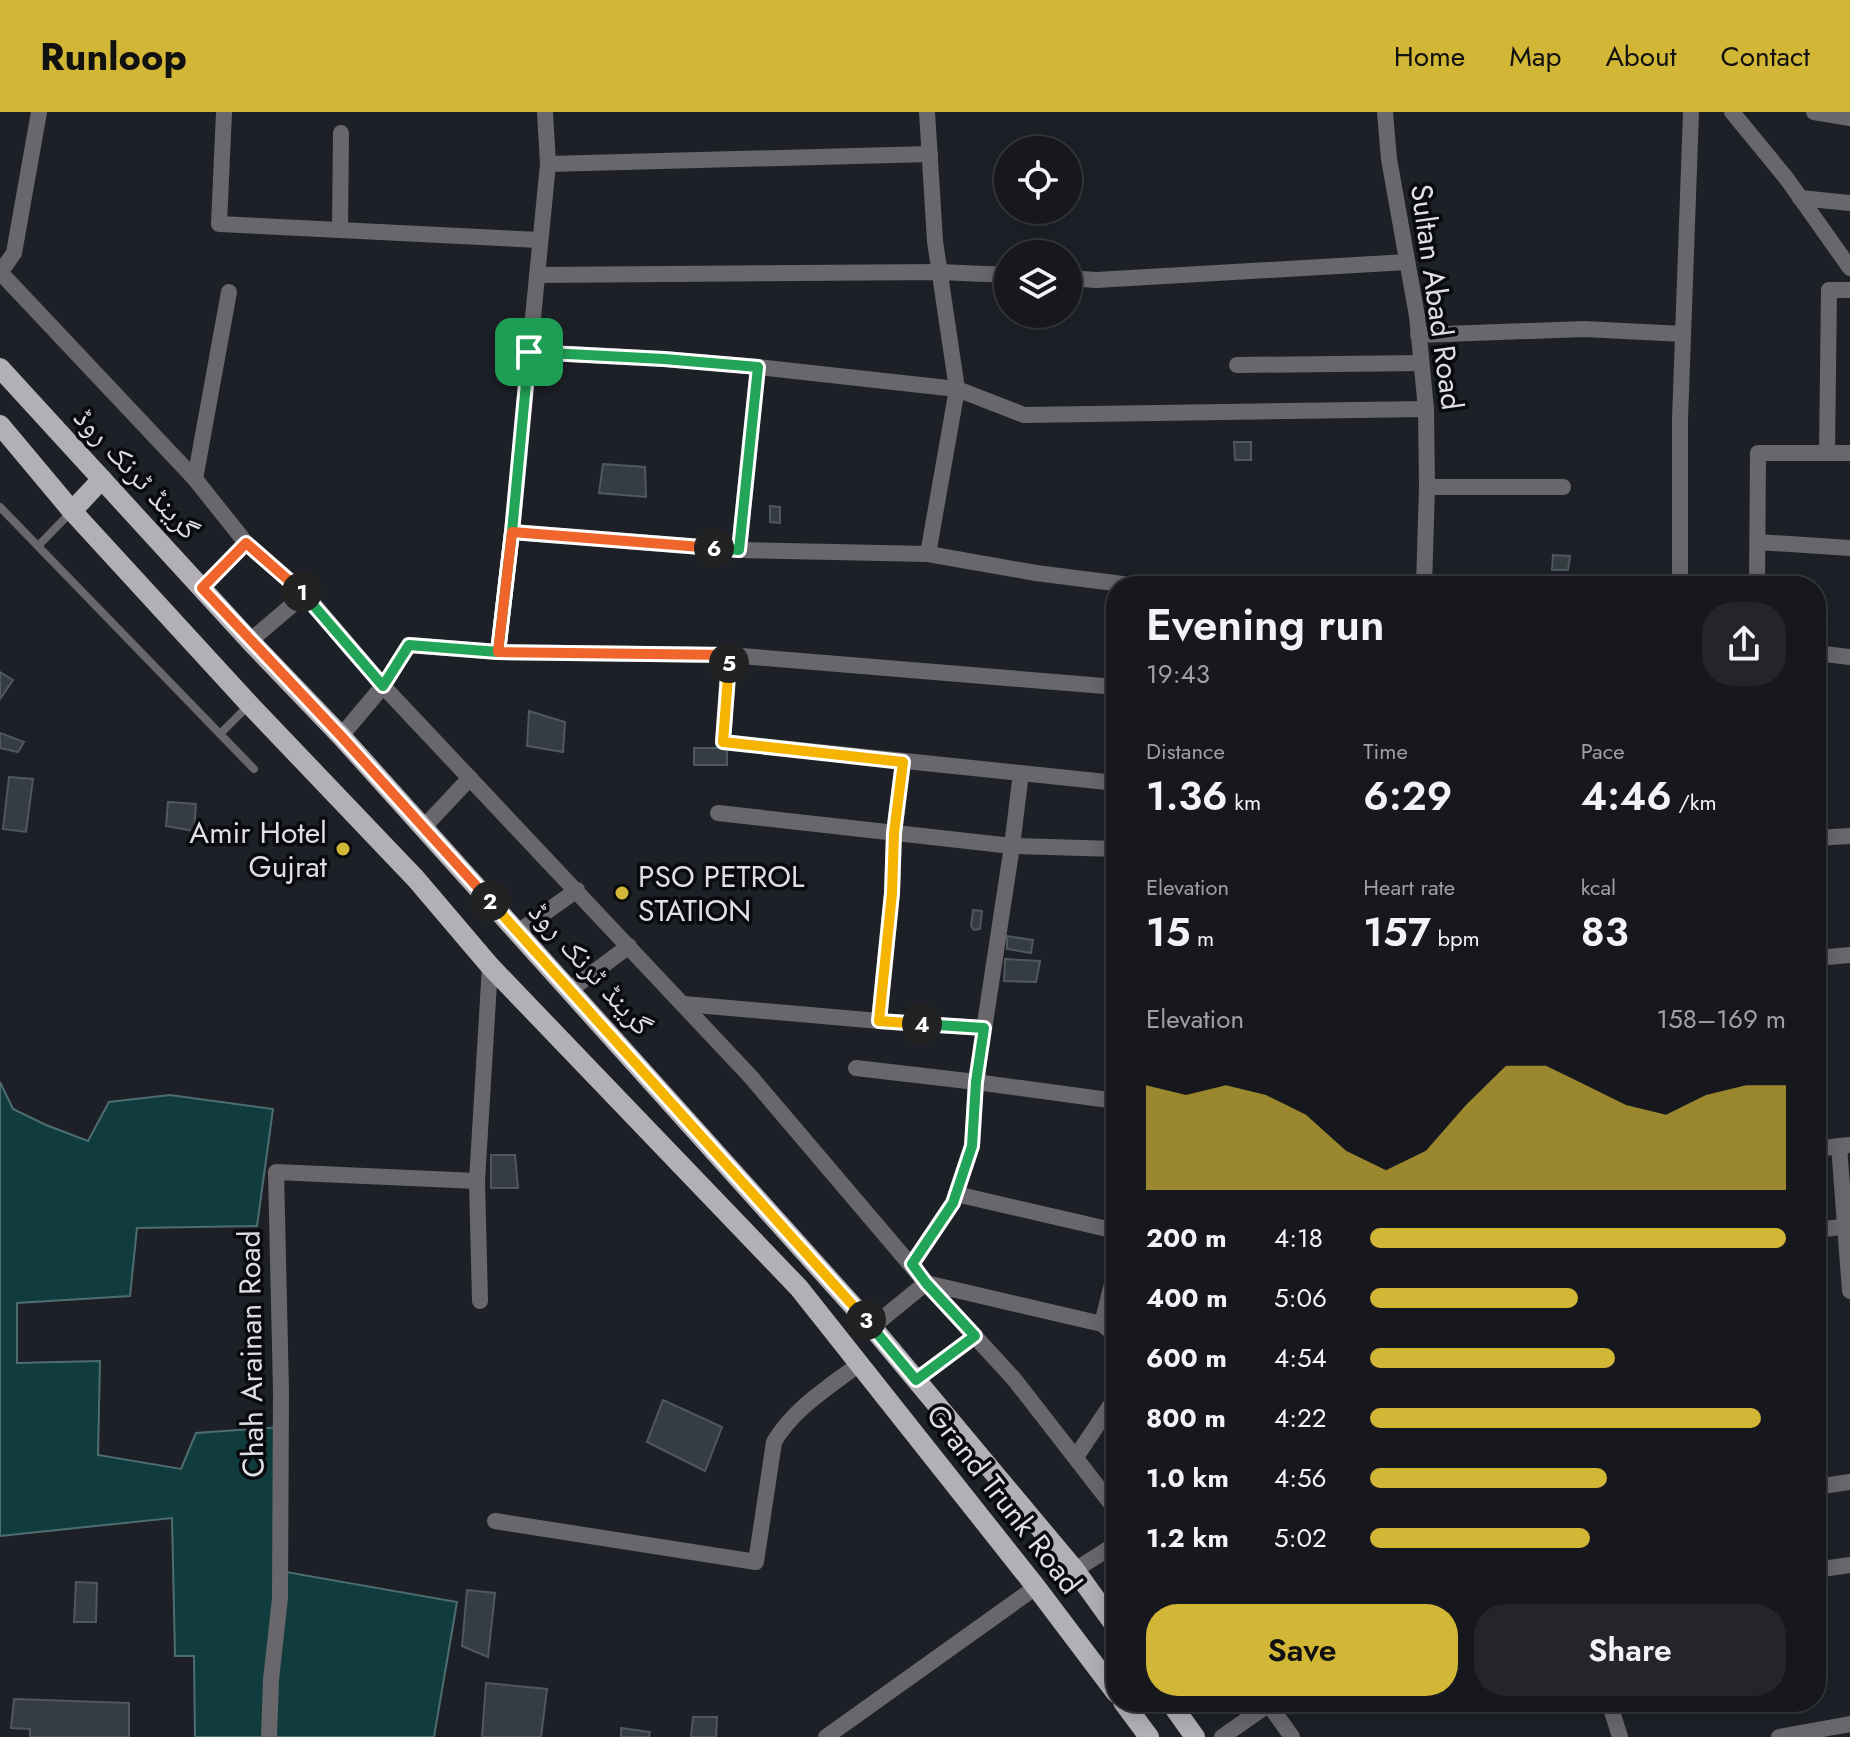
<!DOCTYPE html>
<html lang="en">
<head>
<meta charset="utf-8">
<style>
	:root { --surface:#16181e; --page:#23252b; --text:#f1f3f6; --muted:#9ea0a4; --line:#35373c; --accent:#d2b635 }
	body { margin:0; font-family:Jost,"Noto Naskh Arabic",sans-serif; background:var(--page); color:var(--text); height:100vh; display:flex; flex-direction:column; font-size:30px; white-space:nowrap }
	* { box-sizing:border-box; margin:0 }
	p { font-size:26px; color:var(--muted) }
	.icon { flex:none; width:44px; height:44px; fill:none; stroke:currentColor; stroke-width:2; stroke-linecap:round; stroke-linejoin:round }
	.map { position:relative; flex:1; overflow:hidden }
	.details { position:absolute; left:1106px; top:464px; width:720px; height:1136px; display:flex; flex-direction:column; background:var(--surface); border-radius:32px; box-shadow:0 4px 20px #0003,0 0 0 2px var(--line) }
	.details>* { flex:none }
	.buttons { position:absolute; left:994px; top:24px; display:grid; gap:16px }
	.buttons a { display:grid; place-items:center; width:88px; height:88px; border-radius:50%; background:var(--surface); box-shadow:0 4px 20px #0003,0 0 0 2px var(--line); font-size:40px }
	.pin { position:absolute; display:grid; place-items:center; width:68px; height:68px; color:#fff; margin:-34px; border-radius:16px; box-shadow:0 4px 12px #0006 }
	.km { position:absolute; width:40px; height:40px; margin:-20px; border-radius:50%; background:#222; color:#fff; font-size:22px; line-height:40px; text-align:center }
	.round { display:grid; place-items:center; flex:none; width:84px; height:84px; border-radius:32px; background:var(--page) }
	.headline { display:flex; align-items:center; justify-content:space-between; height:136px; padding:0 40px }
	h1 { font-size:44px; font-weight:600; line-height:60px }
	.metrics { display:grid; grid-template-columns:repeat(3,1fr); gap:12px; height:136px; padding:8px 40px }
	.metrics div { display:grid; align-content:center }
	.metrics b { font-size:40px; font-weight:600 }
	.metrics small { font-size:22px; font-weight:400 }
	.metrics p { font-size:22px }
	.chart { height:224px; padding:16px 40px }
	.chart p { display:flex; justify-content:space-between }
	.chart svg { width:100%; height:144px; margin-top:8px; fill:var(--accent); opacity:.7 }
	.action { display:flex; gap:16px; margin-top:auto; padding:16px 40px }
	.action a { flex:1; height:92px; border-radius:32px; background:var(--accent); color:#111; font-size:32px; font-weight:600; line-height:92px; text-align:center }
	.action a+a { background:var(--page); color:var(--text) }
	ul { padding:0 40px; list-style:none; font-size:26px }
	li { display:grid; grid-template-columns:128px 96px 1fr; align-items:center; height:60px }
	li i { height:20px; border-radius:10px; background:var(--accent) }
	header { display:flex; align-items:center; gap:48px; box-sizing:border-box; height:112px; padding:0 40px; background:var(--accent); color:#111 }
	header strong { font-size:38px }
	nav { display:flex; gap:44px; margin-inline-start:auto; font-size:28px }
	.map>svg:first-child { display:block }
	.water { fill:#113c3e; stroke:#4e6d70; stroke-width:2 }
	.building { fill:#353d42; stroke:#4f585e; stroke-width:2 }
	.lines { fill:none; stroke-linecap:round; stroke-linejoin:round }
	.service { stroke:#69676b; stroke-width:8 }
	.minor { stroke:#69676b; stroke-width:16 }
	.tertiary { stroke:#69676b; stroke-width:16 }
	.primary { stroke:#b2afb7; stroke-width:20 }
	.split-1-casing { stroke:#fff; stroke-width:16 }
	.split-2-casing { stroke:#fff; stroke-width:16 }
	.split-3-casing { stroke:#fff; stroke-width:16 }
	.split-4-casing { stroke:#fff; stroke-width:16 }
	.split-5-casing { stroke:#fff; stroke-width:16 }
	.split-6-casing { stroke:#fff; stroke-width:16 }
	.split-7-casing { stroke:#fff; stroke-width:16 }
	.split-1 { stroke:#22a559; stroke-width:10 }
	.split-2 { stroke:#f0652b; stroke-width:10 }
	.split-3 { stroke:#f5b400; stroke-width:10 }
	.split-4 { stroke:#22a559; stroke-width:10 }
	.split-5 { stroke:#f5b400; stroke-width:10 }
	.split-6 { stroke:#f0652b; stroke-width:10 }
	.split-7 { stroke:#22a559; stroke-width:10 }
	.poi-dot { fill:#d2b635; stroke:#090a0d; stroke-width:3 }
	.labels { text-anchor:middle; dominant-baseline:central; stroke-width:7; stroke-linejoin:round; paint-order:stroke }
	.street-label { font-size:30px; fill:#dddfe4; stroke:#090a0d }
	.poi-label { font-size:30px; fill:#dddfe4; stroke:#090a0d; text-anchor:end }
</style>
</head>
<body>
<header>
<strong>Runloop</strong>
<nav><a>Home</a><a>Map</a><a>About</a><a>Contact</a></nav>
</header>
<div class="map">
<svg width="1850" height="1625" viewBox="0 0 1850 1625">
	<rect width="100%" height="100%" fill="#1e2028"/>
	<path class="water" d="M0,970L13,997L46,1013L88,1029L109,990L170,983L273,997L257,1114L137,1116L130,1184L17,1191V1251L100,1249L98,1343L181,1357L196,1321L281,1315L280,1459L457,1490L434,1625H195L194,1544H175L172,1406L0,1424Z"/>
	<g class="building">
		<path d="M1234,330H1251V348H1235Z"/>
		<path d="M603,352L645,355L646,385L599,381Z"/>
		<path d="M770,394L780,395V411L770,410Z"/>
		<path d="M1553,443L1570,444L1568,458H1552Z"/>
		<rect x="1816" y="490" width="4" height="41"/>
		<path d="M0,560L13,568L0,587Z"/>
		<path d="M529,599L565,610L563,640L527,634Z"/>
		<path d="M0,621L24,630L18,640L0,636Z"/>
		<rect x="694" y="636" width="33" height="17"/>
		<path d="M9,665L33,667L26,720L3,717Z"/>
		<path d="M168,690L196,692L194,719L166,714Z"/>
		<path d="M973,798L982,799L980,817L974,818L971,814Z"/>
		<path d="M1007,824L1033,828L1031,841L1007,837Z"/>
		<path d="M1005,847L1040,849L1036,870L1004,869Z"/>
		<path d="M491,1043H515L518,1076H491Z"/>
		<path d="M663,1288L722,1315L705,1359L647,1330Z"/>
		<path d="M76,1470L97,1471L96,1510H74Z"/>
		<path d="M467,1478L495,1481L488,1545L462,1534Z"/>
		<path d="M486,1571L547,1577L541,1625H482Z"/>
		<path d="M14,1587L129,1591V1625H30V1617L11,1616Z"/>
		<path d="M693,1605H717L716,1625H691Z"/>
		<path d="M621,1616L650,1620L649,1625H621Z"/>
	</g>
	<g class="lines">
		<g class="service">
			<path d="M0,395L254,657"/>
			<path d="M38,434L71,400"/>
			<path d="M220,622L248,594"/>
		</g>
		<g class="minor">
			<path d="M224,0L219,112L540,128"/>
			<path d="M1732,0L1787,67L1850,156"/>
			<path d="M1814,0L1850,6"/>
			<path d="M548,52L930,42"/>
			<path d="M1800,86L1850,91"/>
			<path d="M340,117L341,21"/>
			<path d="M0,160L195,367L246,431L305,482L383,574L750,964L926,1171L1014,1267L1116,1398"/>
			<path d="M0,161L14,141L39,0"/>
			<path d="M537,163L939,160L1008,163"/>
			<path d="M1068,166L1096,168L1407,150"/>
			<path d="M1418,223L1584,217L1683,222"/>
			<path d="M529,240L664,247L758,255L957,277L1024,303L1426,297"/>
			<path d="M1237,253L1421,251"/>
			<path d="M1827,341L1829,178H1850"/>
			<path d="M195,367L229,180"/>
			<path d="M1427,375H1563"/>
			<path d="M512,420L739,438L758,255"/>
			<path d="M1758,430L1850,436"/>
			<path d="M739,438L928,442L957,277L935,129L927,0"/>
			<path d="M928,442L1036,461L1138,474"/>
			<path d="M1680,474V308L1691,0"/>
			<path d="M1757,474L1758,341H1850"/>
			<path d="M202,476L246,431"/>
			<path d="M250,529L305,482"/>
			<path d="M498,540L729,543L723,630L1116,671"/>
			<path d="M1816,541L1850,545"/>
			<path d="M729,543L1116,575"/>
			<path d="M341,624L383,574L409,533L498,540L512,420L548,52L545,0"/>
			<path d="M718,701L1012,734L1116,737"/>
			<path d="M423,716L470,666"/>
			<path d="M1816,726L1850,724"/>
			<path d="M518,820L577,778"/>
			<path d="M1816,846L1850,843"/>
			<path d="M570,878L629,834"/>
			<path d="M684,892L879,909L984,916"/>
			<path d="M879,909L892,781L894,721L903,650"/>
			<path d="M856,956L976,970L1012,734L1021,661"/>
			<path d="M1850,1033L1839,1034L1850,1179"/>
			<path d="M1816,1037L1839,1034"/>
			<path d="M956,1082L1116,1119"/>
			<path d="M1816,1118L1850,1114"/>
			<path d="M912,1152L953,1091L972,1034L976,970L1116,989"/>
			<path d="M480,1189L477,1069L490,854"/>
			<path d="M1102,1212L1116,1156"/>
			<path d="M872,1215L926,1171L1102,1212L1116,1224"/>
			<path d="M916,1268L975,1224"/>
			<path d="M1076,1345L1116,1285"/>
			<path d="M1816,1375L1850,1370"/>
			<path d="M495,1409L756,1450L774,1330C794,1296 828,1276 859,1252"/>
			<path d="M1075,1458L1116,1432"/>
			<path d="M1816,1458L1850,1453"/>
			<path d="M1267,1590L1292,1625"/>
			<path d="M269,1625L271,1568L280,1486L281,1279L276,1060L477,1069"/>
			<path d="M826,1625L1036,1475"/>
			<path d="M1222,1625L1272,1590"/>
			<path d="M1779,1625L1850,1612"/>
		</g>
		<g class="tertiary">
			<path d="M1385,0L1389,47L1417,204L1426,297L1427,375L1424,474"/>
			<path d="M1609,1590L1620,1625"/>
		</g>
		<g class="primary">
			<path d="M0,256L250,529L341,624L872,1215L1075,1458L1116,1515"/>
			<path d="M0,313L72,399L250,593L416,767L490,854L799,1176L1036,1475L1116,1581"/>
			<path d="M72,399L102,367"/>
			<path d="M1123,1590L1149,1625"/>
			<path d="M1170,1590L1195,1625"/>
		</g>
	</g>
	<g class="lines">
		<g class="split-1-casing">
			<path id="split-1" d="M302,480L383,574L409,533L498,540L512,420L529,240"/>
		</g>
		<g class="split-2-casing">
			<path id="split-2" d="M302,480L246,431L202,476L341,624L490,789"/>
		</g>
		<g class="split-3-casing">
			<path id="split-3" d="M490,789L866,1208"/>
		</g>
		<g class="split-4-casing">
			<path id="split-4" d="M866,1208L916,1268L975,1224L926,1171L912,1152L953,1091L972,1034L976,970L984,916L922,912"/>
		</g>
		<g class="split-5-casing">
			<path id="split-5" d="M729,551L723,630L903,650L894,721L892,781L879,909L922,912"/>
		</g>
		<g class="split-6-casing">
			<path id="split-6" d="M714,436L512,420L498,540L729,543V551"/>
		</g>
		<g class="split-7-casing">
			<path id="split-7" d="M529,240L664,247L758,255L739,438L714,436"/>
		</g>
		<use href="#split-1" class="split-1"/>
		<use href="#split-2" class="split-2"/>
		<use href="#split-3" class="split-3"/>
		<use href="#split-4" class="split-4"/>
		<use href="#split-5" class="split-5"/>
		<use href="#split-6" class="split-6"/>
		<use href="#split-7" class="split-7"/>
	</g>
	<g class="poi-dot">
		<circle cx="343" cy="737" r="8"/>
		<circle cx="622" cy="781" r="8"/>
	</g>
	<g class="labels">
		<g class="street-label">
			<text transform="translate(1437 185) rotate(82)">Sultan Abad Road</text>
			<text transform="translate(137 361) rotate(47)">گرینڈ ٹرنک روڈ</text>
			<text transform="translate(591 856) rotate(48)">گرینڈ ٹرنک روڈ</text>
			<text transform="translate(251 1242) rotate(-91)">Chah Arainan Road</text>
			<text transform="translate(1004 1387) rotate(52)">Grand Trunk Road</text>
		</g>
		<g class="poi-label">
			<text x="327" y="720">Amir Hotel<tspan x="327" dy="34">Gujrat</tspan></text>
			<text x="638" y="764" text-anchor="start">PSO PETROL<tspan x="638" dy="34">STATION</tspan></text>
		</g>
	</g>
</svg>
<div class="buttons">
<a><svg class="icon" aria-label="locate" viewBox="0 0 24 24"><circle cx="12" cy="12" r="6"/><path d="M12 2v4M12 18v4M2 12h4M18 12h4"/></svg></a>
<a><svg class="icon" aria-label="layers" viewBox="0 0 24 24"><path d="M12 4l9 5-9 5-9-5zM3 14l9 5 9-5"/></svg></a>
</div>
<div class="pin" style="left:529px;top:240px;background:#1e9e55"><svg class="icon" aria-label="arrive" viewBox="0 0 24 24"><path d="M6 21V4h12l-3 4 3 4H6"/></svg></div>
<b class="km" style="left:302px;top:480px">1</b>
<b class="km" style="left:490px;top:789px">2</b>
<b class="km" style="left:866px;top:1208px">3</b>
<b class="km" style="left:922px;top:912px">4</b>
<b class="km" style="left:729px;top:551px">5</b>
<b class="km" style="left:714px;top:436px">6</b>
<section class="details">
<div class="headline"><div><h1>Evening run</h1><p>19:43</p></div><a class="round"><svg class="icon" aria-label="share" viewBox="0 0 24 24"><path d="M12 15V3M7 8l5-5 5 5M5 13v7h14v-7"/></svg></a></div>
<div class="metrics">
<div><p>Distance</p><b>1.36<small> km</small></b></div>
<div><p>Time</p><b>6:29</b></div>
<div><p>Pace</p><b>4:46<small> /km</small></b></div>
</div>
<div class="metrics">
<div><p>Elevation</p><b>15<small> m</small></b></div>
<div><p>Heart rate</p><b>157<small> bpm</small></b></div>
<div><p>kcal</p><b>83</b></div>
</div>
<div class="chart"><p><span>Elevation</span>158–169 m</p>
<svg viewBox="0 0 160 44" preserveAspectRatio="none"><path d="M0 44V12L10 15L20 12L30 15L40 21L50 32L60 38L70 32L80 18L90 6L100 6L110 12L120 18L130 21L140 15L150 12L160 12V44z"/></svg>
</div>
<ul>
<li><b>200 m</b>4:18<i style="width:100%"></i></li>
<li><b>400 m</b>5:06<i style="width:50%"></i></li>
<li><b>600 m</b>4:54<i style="width:59%"></i></li>
<li><b>800 m</b>4:22<i style="width:94%"></i></li>
<li><b>1.0 km</b>4:56<i style="width:57%"></i></li>
<li><b>1.2 km</b>5:02<i style="width:53%"></i></li>
</ul>
<div class="action"><a>Save</a><a>Share</a></div>
</section>
</div>
</body>
</html>
